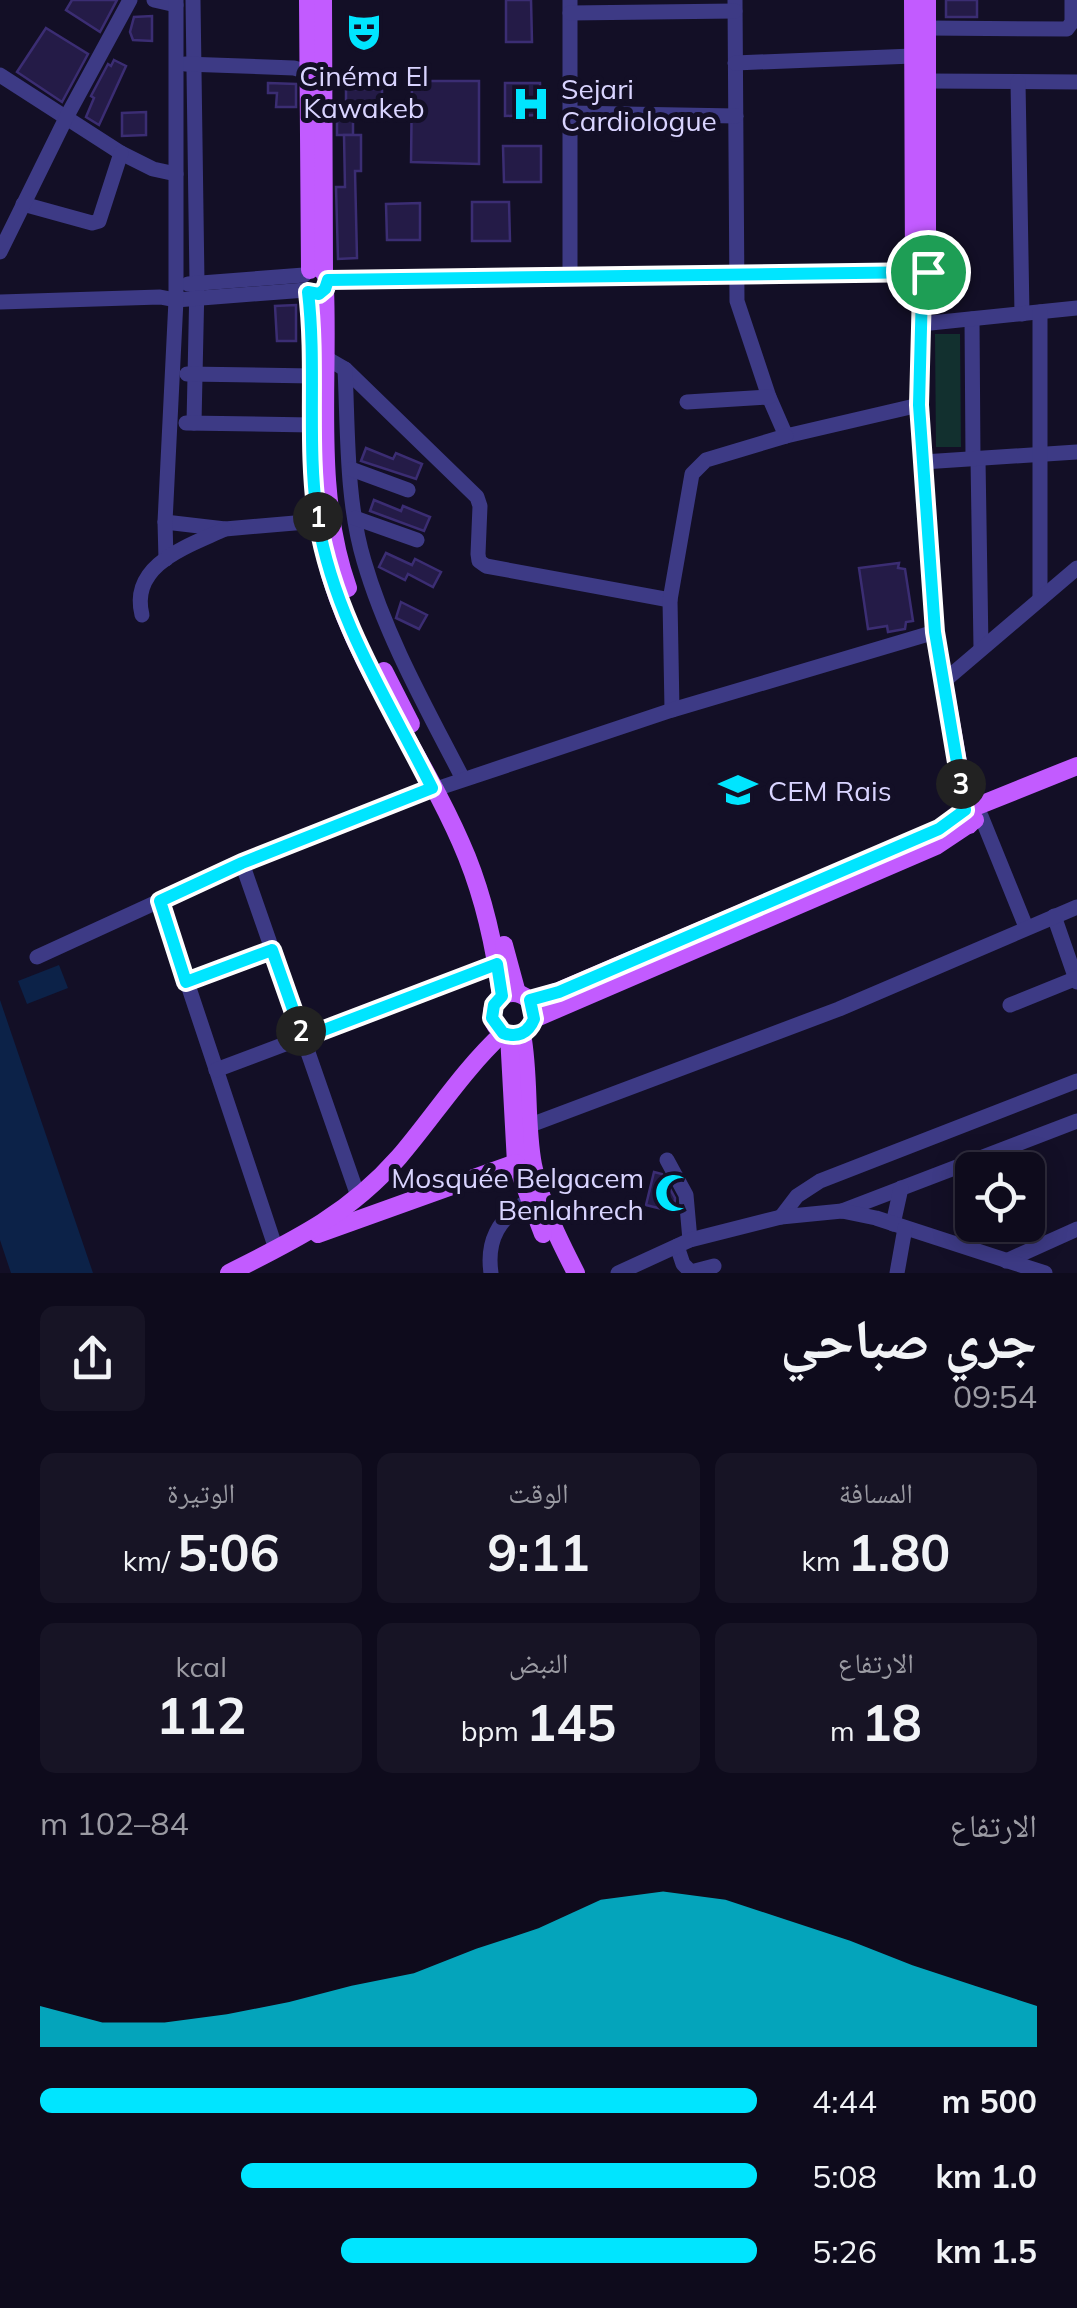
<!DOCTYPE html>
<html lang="ar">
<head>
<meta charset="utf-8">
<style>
	:root { --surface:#0e0b1c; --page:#171425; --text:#f1f3f6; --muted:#9b9ba3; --line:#2e2b3b; --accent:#00e5ff }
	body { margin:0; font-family:Mulish,"Noto Naskh Arabic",sans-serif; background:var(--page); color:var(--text); direction:rtl; height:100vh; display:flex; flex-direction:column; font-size:38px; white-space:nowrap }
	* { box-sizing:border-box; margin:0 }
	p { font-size:32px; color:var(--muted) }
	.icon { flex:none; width:55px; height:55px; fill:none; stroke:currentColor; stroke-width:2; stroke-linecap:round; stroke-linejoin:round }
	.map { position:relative; height:1273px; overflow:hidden; direction:ltr }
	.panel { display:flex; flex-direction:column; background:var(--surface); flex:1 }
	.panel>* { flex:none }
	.fabs { position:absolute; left:955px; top:1152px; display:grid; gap:20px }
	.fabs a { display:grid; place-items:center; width:90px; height:90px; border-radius:15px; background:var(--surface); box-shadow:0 5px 25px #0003,0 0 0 2px var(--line); font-size:50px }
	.pin { position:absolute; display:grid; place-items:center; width:85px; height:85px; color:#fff; margin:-42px; border:5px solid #fff; border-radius:50%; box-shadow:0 2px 10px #0007 }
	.km { position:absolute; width:50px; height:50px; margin:-25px; border-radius:50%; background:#222; color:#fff; font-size:28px; line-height:50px; text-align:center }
	.round { display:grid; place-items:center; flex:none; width:105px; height:105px; border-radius:15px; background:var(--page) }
	.summary { display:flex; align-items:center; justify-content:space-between; height:170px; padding:0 40px }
	h1 { font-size:55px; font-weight:700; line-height:75px }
	.metrics { display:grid; grid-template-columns:repeat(3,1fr); gap:15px; height:170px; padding:10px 40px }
	.metrics div { display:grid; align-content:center; border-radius:15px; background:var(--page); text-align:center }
	.metrics b { font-size:50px; font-weight:700 }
	.metrics small { font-size:28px; font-weight:400 }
	.metrics p { font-size:28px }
	.chart { height:280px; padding:20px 40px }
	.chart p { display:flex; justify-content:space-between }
	.chart svg { width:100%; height:180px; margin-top:10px; fill:var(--accent); opacity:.7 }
	ul { padding:0 40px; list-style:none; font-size:32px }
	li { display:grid; grid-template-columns:160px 120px 1fr; align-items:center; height:75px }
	li i { height:25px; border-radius:12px; background:var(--accent) }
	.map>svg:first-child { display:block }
	.green { fill:#12302f }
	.water { fill:#0c2248 }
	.building { fill:#241b47; stroke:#3b2d73; stroke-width:2.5 }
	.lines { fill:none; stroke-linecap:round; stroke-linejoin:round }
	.minor { stroke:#3d3a85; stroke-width:15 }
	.major { stroke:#c25bff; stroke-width:18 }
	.route-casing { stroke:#fff; stroke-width:20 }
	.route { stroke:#00e5ff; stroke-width:12 }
	.labels { text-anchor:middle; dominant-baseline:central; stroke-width:10; stroke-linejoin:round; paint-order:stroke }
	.poi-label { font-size:28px; fill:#d9d4ff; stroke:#130f26; text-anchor:start }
</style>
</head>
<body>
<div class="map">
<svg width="1077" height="1273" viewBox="0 0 1077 1273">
	<rect width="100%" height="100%" fill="#130f26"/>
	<path class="green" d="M935,334H960L961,447H936Z"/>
	<g class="water">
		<path d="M59,965L68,988L27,1004L18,981Z"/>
		<path d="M0,1000L93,1273H11L0,1240Z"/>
	</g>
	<g class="building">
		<path d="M72,0H117L100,32L66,10Z"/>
		<path d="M506,0H531L532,42H506Z"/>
		<rect x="946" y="0" width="31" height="17"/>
		<path d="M152,16V41L133,40L130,32L134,17Z"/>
		<path d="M46,28L88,54L62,102L17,72Z"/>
		<path d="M114,60L126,66L99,125L86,117L94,98L91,96L108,64L111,66Z"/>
		<path d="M412,81H479V164L411,162Z"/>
		<path d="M268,83L296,84V107H276L277,93H268Z"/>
		<path d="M505,83H540L541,115L505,116Z"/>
		<rect x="346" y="89" width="36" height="15"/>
		<rect x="337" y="105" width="16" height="30"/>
		<path d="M146,112V135L122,136V113Z"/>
		<path d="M344,135H361V171H355L357,258L338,259L336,187H345Z"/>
		<path d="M503,146H541V182H504Z"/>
		<path d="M472,202H509L510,241H472Z"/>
		<path d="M420,203V240H387L386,204Z"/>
		<path d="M296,305V341H277L275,306Z"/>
		<path d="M366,448L393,459L396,453L422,464L416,479L361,461Z"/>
		<path d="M374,500L401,511L403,506L430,517L424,531L370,511Z"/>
		<path d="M386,553L412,565L415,559L441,572L433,587L408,574L405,580L379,567Z"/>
		<path d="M899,563L898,568L905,569L913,621L906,622L905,629L888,632L887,626L868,629L859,568Z"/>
		<path d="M401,602L427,615L419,629L396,618Z"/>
		<path d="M654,1172L662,1174L675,1198L674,1212L646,1205Z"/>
	</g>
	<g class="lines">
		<g class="minor">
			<path d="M154,0L176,5"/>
			<path d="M193,0L197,283L194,423"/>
			<path d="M570,0V277"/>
			<path d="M735,0L737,301L769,397L786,436L919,405"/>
			<path d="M570,13L735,11"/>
			<path d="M927,28L1067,29L1072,22V0"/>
			<path d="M735,63L913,56"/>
			<path d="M185,64L294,68L315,74"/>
			<path d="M0,75L121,153L153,169L176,174"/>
			<path d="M927,81L1077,82"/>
			<path d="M1018,82L1022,314"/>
			<path d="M570,113L736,116"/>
			<path d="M23,204L92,223L99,221L121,153"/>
			<path d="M0,252L67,116L130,0"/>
			<path d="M328,280L924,272"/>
			<path d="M188,284L304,275"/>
			<path d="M0,302L160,297L176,300L306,290"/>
			<path d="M972,319L973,459"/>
			<path d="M921,324L1077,308"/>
			<path d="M318,357L326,358L345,369L477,497L480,506L478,554L479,561L486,566L670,600"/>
			<path d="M345,369C348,431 346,501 364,561C386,637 427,709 463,779"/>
			<path d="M187,374L313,376"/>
			<path d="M687,402L769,397"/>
			<path d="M186,423L312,425"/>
			<path d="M978,459L981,648"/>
			<path d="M923,462L1077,452"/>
			<path d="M351,469L408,490"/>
			<path d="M355,518L417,540"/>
			<path d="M165,522L225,529L318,521"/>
			<path d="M166,559L165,522L176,300V0"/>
			<path d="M1040,599V312"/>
			<path d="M142,615C129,564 189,546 225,529"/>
			<path d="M943,682L1077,568"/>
			<path d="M672,710L670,600L692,474L706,460L786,436"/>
			<path d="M442,787L672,710L935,632"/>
			<path d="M981,816L1026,927"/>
			<path d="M242,863L358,1196"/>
			<path d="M160,901L276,1249"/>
			<path d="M1054,916L1077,982"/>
			<path d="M37,957L242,863L432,788"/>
			<path d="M186,982L272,950"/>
			<path d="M1010,1005L1077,978"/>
			<path d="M216,1070L497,964"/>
			<path d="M528,1126L839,1009L1077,907"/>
			<path d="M667,1160L686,1195L690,1240"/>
			<path d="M842,1211L1077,1121"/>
			<path d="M781,1217L797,1196L820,1181L1077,1081"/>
			<path d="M893,1224L901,1188"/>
			<path d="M677,1246L683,1264L691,1272L714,1266"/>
			<path d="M1006,1261L1077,1229"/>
			<path d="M491,1273C486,1239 500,1217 528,1201"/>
			<path d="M618,1273L690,1240L781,1217L842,1211L876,1218L1045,1273"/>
			<path d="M897,1273L905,1228"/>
		</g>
		<g class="major">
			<path d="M308,0L310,270"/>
			<path d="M323,0L324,273"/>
			<path d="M913,0L914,273L922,290"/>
			<path d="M927,0V272L922,290L919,405L935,632L969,825"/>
			<path d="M325,289C329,388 314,492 348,588"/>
			<path d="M308,292C320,387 303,484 331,578C362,678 428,761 467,857C485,902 495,948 501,996"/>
			<path d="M384,671L411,724"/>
			<path d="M504,945L517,993"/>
			<circle cx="513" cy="1014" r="21"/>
			<path d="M530,1000L559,991L939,829L965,811L1077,766"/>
			<path d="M534,1019L936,846L975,820"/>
			<path d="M522,1034C530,1077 525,1122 533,1165C541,1204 558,1238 576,1273"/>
			<path d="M509,1035L516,1163L543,1234"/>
			<path d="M318,1234L516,1163"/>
			<path d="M229,1273C295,1240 349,1214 399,1157C434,1116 463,1070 503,1033"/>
		</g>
	</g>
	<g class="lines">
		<g class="route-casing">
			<path id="route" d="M928,272L922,290L919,405L935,632L965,810L939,829L559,992L530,1000L534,1019C528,1034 517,1038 503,1033L492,1018L494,1005L502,996L497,964L303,1038L272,950L186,982L160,901L242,863L432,788C389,702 334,618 318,521C306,445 317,368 308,292L319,294L325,289L328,280Z"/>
		</g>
		<use href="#route" class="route"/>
	</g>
	<defs>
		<g id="theatre-bare" transform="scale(3)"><path d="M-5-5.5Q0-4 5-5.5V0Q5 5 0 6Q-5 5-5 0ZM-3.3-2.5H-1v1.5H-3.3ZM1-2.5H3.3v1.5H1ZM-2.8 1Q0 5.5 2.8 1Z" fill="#00e5ff" stroke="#130f26" stroke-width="2.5" paint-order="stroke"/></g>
		<g id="hospital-bare" transform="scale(3)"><path d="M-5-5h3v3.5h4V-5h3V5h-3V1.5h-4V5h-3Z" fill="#00e5ff" stroke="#130f26" stroke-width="2.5" paint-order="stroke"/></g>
		<g id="school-bare" transform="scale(3)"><path d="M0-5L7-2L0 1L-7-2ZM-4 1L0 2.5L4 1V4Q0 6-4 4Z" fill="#00e5ff" stroke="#130f26" stroke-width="2.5" paint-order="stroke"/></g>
		<g id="mosque-bare" transform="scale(3)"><path d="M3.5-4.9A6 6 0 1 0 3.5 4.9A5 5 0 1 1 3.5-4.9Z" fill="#00e5ff" stroke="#130f26" stroke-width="2.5" paint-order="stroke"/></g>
	</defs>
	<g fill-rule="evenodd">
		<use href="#theatre-bare" x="364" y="32"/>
		<use href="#hospital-bare" x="531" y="104"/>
		<use href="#school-bare" x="738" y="790"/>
		<use href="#mosque-bare" x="674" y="1193"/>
	</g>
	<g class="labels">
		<g class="poi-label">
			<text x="364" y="75" text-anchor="middle">Cinéma El<tspan x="364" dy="32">Kawakeb</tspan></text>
			<text x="561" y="88">Sejari<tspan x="561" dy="32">Cardiologue</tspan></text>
			<text x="768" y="790">CEM Rais</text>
			<text x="644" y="1177" text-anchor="end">Mosquée Belgacem<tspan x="644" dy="32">Benlahrech</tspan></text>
		</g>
	</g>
</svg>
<div class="fabs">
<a><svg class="icon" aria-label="locate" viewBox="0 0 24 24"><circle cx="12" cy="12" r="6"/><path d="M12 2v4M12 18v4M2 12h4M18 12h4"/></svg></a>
</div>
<div class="pin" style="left:928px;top:272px;background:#1e9e55"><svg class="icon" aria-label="arrive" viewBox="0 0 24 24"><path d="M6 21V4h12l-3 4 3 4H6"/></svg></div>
<b class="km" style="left:318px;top:517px">1</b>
<b class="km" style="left:301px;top:1031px">2</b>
<b class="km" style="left:961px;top:784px">3</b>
</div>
<section class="panel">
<div class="summary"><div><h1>جري صباحي</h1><p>09:54</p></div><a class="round"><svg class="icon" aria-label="share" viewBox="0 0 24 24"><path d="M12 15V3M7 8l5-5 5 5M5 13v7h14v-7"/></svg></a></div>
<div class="metrics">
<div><p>المسافة</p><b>1.80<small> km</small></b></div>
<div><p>الوقت</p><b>9:11</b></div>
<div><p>الوتيرة</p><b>5:06<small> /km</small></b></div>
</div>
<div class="metrics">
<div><p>الارتفاع</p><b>18<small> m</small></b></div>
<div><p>النبض</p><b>145<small> bpm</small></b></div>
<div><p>kcal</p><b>112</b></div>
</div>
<div class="chart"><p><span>الارتفاع</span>84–102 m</p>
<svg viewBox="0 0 160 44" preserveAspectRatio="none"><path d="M0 44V34L10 38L20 38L30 36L40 33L50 29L60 26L70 20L80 15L90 8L100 6L110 8L120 13L130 18L140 24L150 29L160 34V44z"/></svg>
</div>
<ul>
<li><b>500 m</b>4:44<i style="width:100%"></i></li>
<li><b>1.0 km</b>5:08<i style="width:72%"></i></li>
<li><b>1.5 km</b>5:26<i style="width:58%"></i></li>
</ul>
</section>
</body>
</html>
